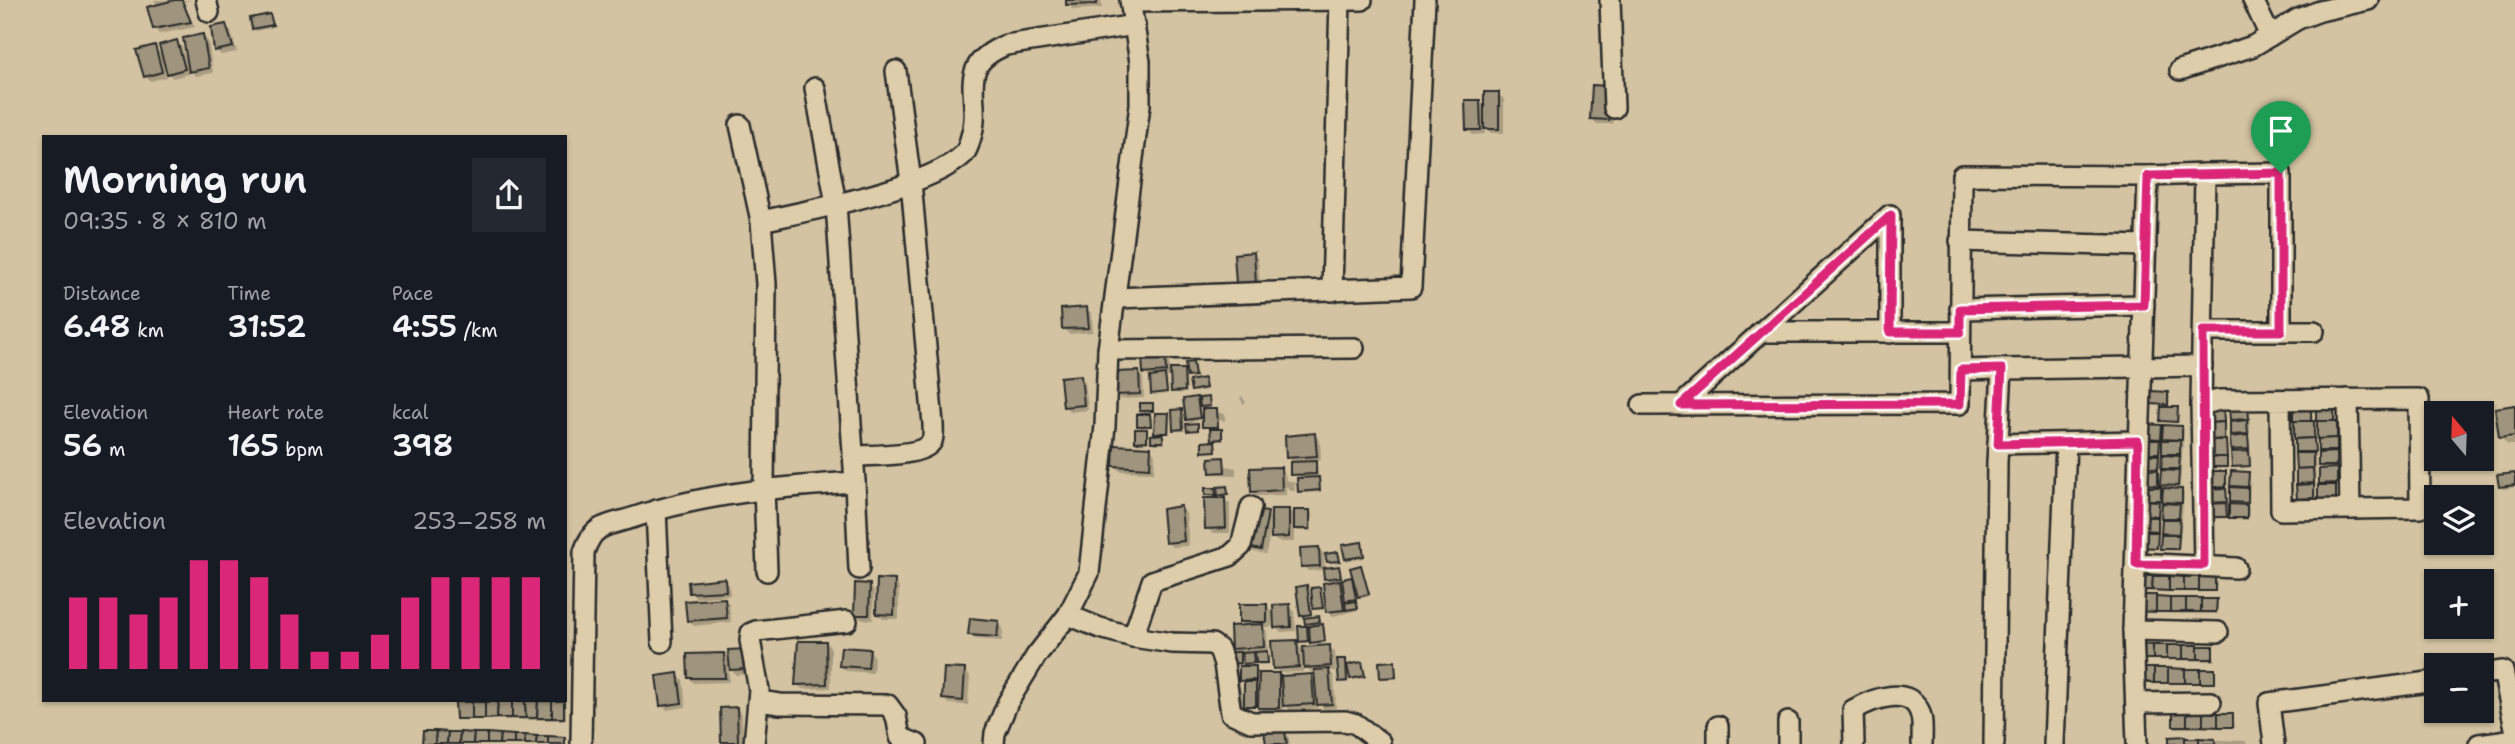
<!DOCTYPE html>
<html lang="en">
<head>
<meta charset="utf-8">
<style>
	:root { --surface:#171b24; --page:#242831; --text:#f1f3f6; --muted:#9ea1a6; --accent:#db2777 }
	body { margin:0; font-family:"Shantell Sans",sans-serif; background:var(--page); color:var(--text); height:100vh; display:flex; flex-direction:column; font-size:26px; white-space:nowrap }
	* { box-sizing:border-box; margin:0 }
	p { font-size:23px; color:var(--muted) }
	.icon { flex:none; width:38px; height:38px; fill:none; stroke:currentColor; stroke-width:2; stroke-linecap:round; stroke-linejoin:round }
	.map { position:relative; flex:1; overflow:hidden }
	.details { position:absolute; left:42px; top:135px; width:525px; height:567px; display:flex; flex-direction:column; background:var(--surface); border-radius:0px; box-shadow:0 2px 5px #0004 }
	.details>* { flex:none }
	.needle { width:46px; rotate:341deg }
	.fabs { position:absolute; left:2424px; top:401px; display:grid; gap:14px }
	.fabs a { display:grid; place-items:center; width:70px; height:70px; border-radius:0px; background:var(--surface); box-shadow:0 2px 5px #0004; font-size:35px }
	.pin { position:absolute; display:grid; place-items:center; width:60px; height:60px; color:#fff; margin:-72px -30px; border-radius:50% 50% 50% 0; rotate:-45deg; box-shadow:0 0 7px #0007 }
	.pin .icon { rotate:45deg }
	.round { display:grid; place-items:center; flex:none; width:74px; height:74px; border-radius:0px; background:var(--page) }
	.summary { display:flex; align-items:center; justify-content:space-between; height:119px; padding:0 21px }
	h1 { font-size:38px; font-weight:600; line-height:52px }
	.figures { display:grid; grid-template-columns:repeat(3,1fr); gap:10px; height:119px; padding:7px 21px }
	.figures div { display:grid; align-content:center }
	.figures b { font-size:30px; font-weight:600 }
	.figures small { font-size:19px; font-weight:400 }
	.figures p { font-size:19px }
	.chart { height:196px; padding:14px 21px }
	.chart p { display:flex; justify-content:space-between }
	.chart svg { width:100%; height:126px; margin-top:7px; stroke:var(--accent); stroke-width:6 }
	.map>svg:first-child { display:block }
	.shadow { fill:#0003; fill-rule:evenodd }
	.building { fill:#9f947e; stroke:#2b2b2b; stroke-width:2 }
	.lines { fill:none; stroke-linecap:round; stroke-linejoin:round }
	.street-casing { stroke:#2b2b2b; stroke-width:24 }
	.street { stroke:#decdaa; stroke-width:19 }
	.route-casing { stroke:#fff; stroke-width:14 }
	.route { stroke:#db2777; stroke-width:9 }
</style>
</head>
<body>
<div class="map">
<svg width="2515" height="744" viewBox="0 0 2515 744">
	<rect width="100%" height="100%" fill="#d3c3a2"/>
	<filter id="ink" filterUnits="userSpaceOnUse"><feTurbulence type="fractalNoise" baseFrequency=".0143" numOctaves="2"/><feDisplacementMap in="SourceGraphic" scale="14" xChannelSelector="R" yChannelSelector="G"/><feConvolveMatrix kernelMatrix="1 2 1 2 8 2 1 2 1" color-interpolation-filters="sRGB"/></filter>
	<g filter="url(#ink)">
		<g class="shadow">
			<path d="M154,0H191L182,2L195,27L159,34L154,28L158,6Z"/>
			<path d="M1068,0H1101L1102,8L1073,10L1068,4Z"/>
			<path d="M270,16L274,27L256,31L254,28Z"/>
			<path d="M226,26L231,32L237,52L221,55L216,50Z"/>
			<path d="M202,36L208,41L213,73L196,76L188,68L189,74L173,78L164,70L166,77L150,81L145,76L154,47L163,56L176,42L182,47L187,65H189Z"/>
			<path d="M1615,93L1613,124H1597L1592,119Z"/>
			<path d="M1498,94L1504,99V133H1491L1485,127V134L1473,135L1468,130L1479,101L1486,108Z"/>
			<path d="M1253,254L1258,259L1260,287L1243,288Z"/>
			<path d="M1087,309L1092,314L1093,332L1069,334L1064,329Z"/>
			<path d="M1164,356L1169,361L1170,371H1184L1188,375L1193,364L1195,366L1196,378L1191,379L1186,374L1187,393H1175L1172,391V377H1167L1168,394L1155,395L1153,393L1150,378L1145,373Z"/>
			<path d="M1138,373L1143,378L1144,398L1121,399L1116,394Z"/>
			<path d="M1080,377L1085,382L1088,410L1070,412L1065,406Z"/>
			<path d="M1204,380L1207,390L1195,392L1193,390Z"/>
			<path d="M2168,394L2170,396L2169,409L2179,411V423L2164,422L2162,420V406L2152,403Z"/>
			<path d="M1242,396L1246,403L1243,404L1240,397Z"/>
			<path d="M1196,399L1201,403L1208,399L1211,411L1225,414V421L1219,420V431L1223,433L1224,441H1215L1213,439L1212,428L1204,426V409L1199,404L1201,420L1190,422L1188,419Z"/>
			<path d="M1152,405L1154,412L1147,413L1152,418V427H1143L1148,433L1149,443H1139L1137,441L1144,430L1138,425L1147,416L1142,411Z"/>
			<path d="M2295,406L2312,407L2313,422L2318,428L2335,407L2336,422L2338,424V467H2333L2338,472V485H2333L2337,489V501H2322L2320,499L2325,487L2321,483L2325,470L2320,466L2318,429H2315L2316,500H2301L2298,498Z"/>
			<path d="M2515,407V434L2505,436V439L2515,438V445H2508L2500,437Z"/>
			<path d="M2211,408H2222L2224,410L2228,468L2211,469Z"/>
			<path d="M2231,408L2250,409V435H2246L2250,439L2251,467L2236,468L2234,466L2232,438H2236L2232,434Z"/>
			<path d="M1181,411L1185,431H1177L1175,429Z"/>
			<path d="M1168,415L1170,417V434H1160L1165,438V444H1155L1153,442L1160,436L1156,432Z"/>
			<path d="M2144,426L2182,427L2184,429L2180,487H2164L2159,482V489L2164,493L2182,491L2184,493L2179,551L2164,550L2162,548L2164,509H2161L2160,517H2155L2160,521L2159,532H2155L2159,536L2158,549L2143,548ZM2155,469H2163L2162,477Z"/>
			<path d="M1314,435L1320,440L1321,460L1313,461L1317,465L1321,492L1301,493L1299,476L1292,474V461L1288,457Z"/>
			<path d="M1150,448L1155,454L1154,472L1120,471L1115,466Z"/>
			<path d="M1223,459L1226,466L1236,468V475L1213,474L1211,472Z"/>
			<path d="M1280,469L1285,474L1286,480L1294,482L1295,491H1291L1286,486V495L1257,496L1252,491Z"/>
			<path d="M2209,473H2225L2227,475L2228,506H2236L2231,502L2233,473L2248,474L2250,476L2249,504H2244L2249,508L2248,520L2233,519L2228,514V518L2213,519L2211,517Z"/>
			<path d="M2515,474V487L2503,489L2501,487Z"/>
			<path d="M1226,488L1229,496L1222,497L1230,504V533H1212L1207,528L1211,499L1207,495L1215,490L1217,499H1225L1220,495Z"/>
			<path d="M1181,508L1186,513L1189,546L1172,547L1167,542Z"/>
			<path d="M1289,510L1296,518L1310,511L1312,513V531H1298L1294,527V542H1278L1272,537V528H1271L1266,554L1254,552L1249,547L1267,514L1272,519Z"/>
			<path d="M1361,544L1365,558L1348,560L1346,558Z"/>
			<path d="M1319,549L1324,554L1325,569L1339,568L1341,570L1342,579H1337L1345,588L1344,580L1354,578L1361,567L1363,569L1370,596L1361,598L1355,592L1357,601H1354L1359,610L1333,616L1328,611L1331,583L1326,579L1325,570L1308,571L1303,566Z"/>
			<path d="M2215,576L2217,578L2216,592H2142L2140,590Z"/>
			<path d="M724,580L729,585L730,595L696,598L691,592Z"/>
			<path d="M894,582L899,587V619H883L877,613Z"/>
			<path d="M869,585L874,591L873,620L861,619L856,614Z"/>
			<path d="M1306,587L1313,618L1320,620L1321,626L1325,628L1326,643L1314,644L1309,639V643H1301L1300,628H1306L1311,633V625L1307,623L1305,617L1302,615Z"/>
			<path d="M1320,589L1324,609L1317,610L1315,608Z"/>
			<path d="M2139,597L2216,600L2218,603V614L2141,613Z"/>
			<path d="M724,599L729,604L731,622L694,626L689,621Z"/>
			<path d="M1289,605L1294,611L1296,631L1281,632L1276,627Z"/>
			<path d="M1267,606L1273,613L1272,627H1263L1267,631L1268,652H1265L1269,655V664L1260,665L1255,660V664L1252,665L1257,670L1258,674L1279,675L1282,677L1311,676L1317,681L1316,672H1311L1303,664V672L1280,673L1275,668L1296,641L1302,649L1329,647L1335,652L1336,671H1329L1334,676L1336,708L1324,709L1318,703V708L1290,710L1284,704L1283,713L1265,712L1257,705V707L1235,706L1231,668L1234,667L1230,663L1238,654L1232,648L1246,627L1241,622ZM1241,660L1249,668H1242ZM1233,665H1241V680L1246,682V697L1243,698L1237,669ZM1260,681V689L1253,682Z"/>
			<path d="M998,623L1003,628L1002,641L975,639L970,634Z"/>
			<path d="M826,643L831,648V688L802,689L797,684Z"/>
			<path d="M2213,648L2215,661L2144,660L2142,658Z"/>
			<path d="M869,650L874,656L873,673L846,671L841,666Z"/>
			<path d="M730,652L752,674L736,675L729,667V682L694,683L689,678L724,655L731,662Z"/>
			<path d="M1345,661L1347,667L1362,664L1366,678L1353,680L1348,674V683H1343L1341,681Z"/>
			<path d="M1394,663L1397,679H1383L1381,677Z"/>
			<path d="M964,671L970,676L968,705L949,704L944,699Z"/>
			<path d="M2214,671L2216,673V684H2146L2144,682Z"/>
			<path d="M678,675L683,680L686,707L667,710L662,705Z"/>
			<path d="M564,703L566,705V720H459L457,718Z"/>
			<path d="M737,709L742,714L743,744H725L723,741Z"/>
			<path d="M2233,715L2235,728H2176L2174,726Z"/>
			<path d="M1283,729L1288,735L1290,744H1268Z"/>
			<path d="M2171,738L2245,741L2247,744H2171Z"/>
		</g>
		<g class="building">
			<path d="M175,0H182L191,22L153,29L147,7Z"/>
			<path d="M1066,0H1097V4L1066,5Z"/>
			<path d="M270,14L273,25L252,29L250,18Z"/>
			<path d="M226,24L233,47L214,51L211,27Z"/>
			<path d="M203,34L209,68L189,72L183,38Z"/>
			<path d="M177,40L185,69L167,74L159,45Z"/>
			<path d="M155,45L162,72L144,77L136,50Z"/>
			<path d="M1592,85L1610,86L1609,120L1590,119Z"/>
			<rect x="1484" y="92" width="15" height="37"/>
			<path d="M1465,100H1480L1481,130H1466Z"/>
			<path d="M1254,252L1256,283L1236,284L1234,254Z"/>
			<path d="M1087,307L1089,328L1062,329L1061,309Z"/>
			<path d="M1165,354L1166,372L1143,374L1142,355Z"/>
			<path d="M1193,362L1195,376L1187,377L1185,363Z"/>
			<path d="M1170,369H1184L1185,391L1171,392Z"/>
			<path d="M1139,371L1140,394L1114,395L1113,372Z"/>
			<path d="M1081,375L1084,405L1063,407L1060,377Z"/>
			<path d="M1165,375L1167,392L1151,394L1150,377Z"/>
			<path d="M1204,378L1206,388L1191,391L1189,381Z"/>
			<path d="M2151,391L2168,392V405L2150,404Z"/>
			<path d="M1197,397L1200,418L1186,420L1183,399Z"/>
			<path d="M1209,397L1210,406L1200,407L1199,398Z"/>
			<rect x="1140" y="403" width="13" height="8"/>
			<path d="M2311,403V421H2293V404Z"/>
			<rect x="2316" y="404" width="18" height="17"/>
			<path d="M2248,405L2249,419L2230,420L2229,406Z"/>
			<path d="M2515,405V436L2499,438L2495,408Z"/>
			<path d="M2223,406L2224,422L2209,423V407Z"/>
			<path d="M2161,407H2178L2177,422L2160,421Z"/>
			<path d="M1182,409L1183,429L1173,430L1172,410Z"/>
			<path d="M1202,409H1217L1218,427H1202Z"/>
			<path d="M1155,413H1169L1168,433H1154Z"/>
			<path d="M1137,414H1150L1151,426H1137Z"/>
			<path d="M2247,420L2248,434L2230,435V422Z"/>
			<path d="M2294,421H2314V438L2294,439Z"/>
			<path d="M2317,421H2337V438L2317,439Z"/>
			<path d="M2224,422V439L2211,440L2210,423Z"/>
			<path d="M1198,423V430L1187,431L1186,424Z"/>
			<path d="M2143,424L2162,425L2161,439L2142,438Z"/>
			<path d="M2163,425L2182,426V440L2162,439Z"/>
			<path d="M1135,429H1147V441L1135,442Z"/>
			<path d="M1210,429H1222V439L1211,440Z"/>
			<path d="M1315,433L1317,456L1286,458L1285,436Z"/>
			<path d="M1163,434V442H1151V435Z"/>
			<path d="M2248,435L2249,449L2231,450L2230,437Z"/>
			<path d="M2314,438L2315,452H2295V439Z"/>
			<path d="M2337,438V451H2318V439Z"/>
			<path d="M2142,440H2160L2159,453H2141Z"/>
			<rect x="2162" y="440" width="18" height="14"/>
			<path d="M2206,440H2226L2227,457L2207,458Z"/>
			<path d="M1215,441L1216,451L1202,452V442Z"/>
			<path d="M1114,445L1151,447L1150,468L1113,466Z"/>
			<path d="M2249,451L2250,466L2232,467L2231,452Z"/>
			<path d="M2336,452V466H2318V453Z"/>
			<path d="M2295,453H2313V468L2296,469Z"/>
			<path d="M2141,454L2159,455L2158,468L2141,467Z"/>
			<path d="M2162,455L2180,456L2179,469H2161Z"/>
			<path d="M1224,457L1225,472L1210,473L1209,458Z"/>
			<rect x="2207" y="457" width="20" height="10"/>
			<path d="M1316,461V474L1290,475V462Z"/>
			<path d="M1281,467L1282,490L1251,492L1250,468Z"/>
			<path d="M2313,468L2314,483L2296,484V469Z"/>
			<path d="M2337,468V483L2319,484V469Z"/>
			<path d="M2141,469L2158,470V485L2140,484Z"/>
			<path d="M2161,470L2179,471L2178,486L2160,485Z"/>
			<rect x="2208" y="471" width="18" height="16"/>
			<path d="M2231,471L2249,472L2248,487L2230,486Z"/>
			<path d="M2515,473V485L2499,487L2497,475Z"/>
			<path d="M1319,477L1320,490L1298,492L1297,478Z"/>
			<path d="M2314,484V498L2297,499L2296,485Z"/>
			<path d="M2318,485H2336V499L2318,500Z"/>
			<path d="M1227,486L1228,494L1218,496L1217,487Z"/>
			<path d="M2142,487H2161V500H2141Z"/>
			<path d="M2230,487L2248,488V503L2230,502Z"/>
			<path d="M1205,488H1215L1216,495H1205Z"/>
			<path d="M2163,488L2182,489V503L2162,502Z"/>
			<path d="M2226,488L2227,502L2209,503L2208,489Z"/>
			<path d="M1204,498H1225L1226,528L1205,529Z"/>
			<path d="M2141,500L2159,501L2158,516L2140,515Z"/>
			<path d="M2162,503L2180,504L2179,518H2161Z"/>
			<path d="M2226,503L2227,517H2209L2208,504Z"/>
			<path d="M2229,504L2247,505V518H2229Z"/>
			<path d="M1181,506L1184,541L1165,543L1162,509Z"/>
			<path d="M1271,509H1289V537L1271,538Z"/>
			<path d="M1253,510L1268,512L1261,550L1247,547Z"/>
			<rect x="1294" y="510" width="16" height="19"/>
			<path d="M2141,517H2158V531L2140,530Z"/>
			<path d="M2162,519H2180L2179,534L2161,533Z"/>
			<path d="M2140,532H2158L2157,548L2139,547Z"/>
			<path d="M2161,535H2179L2178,549H2160Z"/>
			<path d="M1362,542L1364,556L1345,559L1342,545Z"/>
			<path d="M1319,547L1320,566L1301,567L1300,548Z"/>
			<path d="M1338,552L1340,561L1327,562L1325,554Z"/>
			<path d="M1361,565L1369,594L1358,597L1350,568Z"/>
			<path d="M1339,566L1341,577L1324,579L1323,568Z"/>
			<path d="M2199,574L2215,575V591H2199Z"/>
			<path d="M2139,576H2153L2152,590H2138Z"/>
			<path d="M2153,576H2169V591L2152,590Z"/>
			<path d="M2169,576L2184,577V591H2169Z"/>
			<path d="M1352,577L1356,599L1345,601L1342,579Z"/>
			<rect x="2184" y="577" width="15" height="14"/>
			<path d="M725,578L726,591L689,593L688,582Z"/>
			<path d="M877,579L895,580L894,615L876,614Z"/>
			<path d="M1340,580L1344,610L1326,612L1323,583Z"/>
			<path d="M855,583L870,584L869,615H854Z"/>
			<path d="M1307,585L1311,614L1300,616L1296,587Z"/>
			<path d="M1320,587L1323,608L1313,609L1311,588Z"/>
			<path d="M2137,595H2156V612L2137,611Z"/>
			<path d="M2156,597L2170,598V612H2156Z"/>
			<path d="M725,598L727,618L687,621L685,601Z"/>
			<rect x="2170" y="598" width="16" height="14"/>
			<path d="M2186,598H2202L2201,612H2186Z"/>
			<path d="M2201,599H2217L2216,612H2201Z"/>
			<path d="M1356,601L1358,608L1346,610L1345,603Z"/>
			<rect x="1239" y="604" width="28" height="18"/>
			<path d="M1290,604L1291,627L1274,628L1273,605Z"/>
			<path d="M1319,616L1320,622L1305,624L1304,618Z"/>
			<path d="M970,618L999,621L997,637L968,635Z"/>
			<path d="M1263,624L1264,647L1231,649L1230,626Z"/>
			<path d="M1323,624L1325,641L1310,643L1309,626Z"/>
			<path d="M1298,626H1307L1308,641L1299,642Z"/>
			<path d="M1297,640L1299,667L1273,669L1271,641Z"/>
			<path d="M798,641H826L827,684L795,685Z"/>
			<path d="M2140,644L2153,645V659H2140Z"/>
			<path d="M1330,645L1331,666L1304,668L1303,647Z"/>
			<rect x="2153" y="645" width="14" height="14"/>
			<rect x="2167" y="645" width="16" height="14"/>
			<rect x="2183" y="645" width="15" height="14"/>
			<rect x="2198" y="646" width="15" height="13"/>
			<path d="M841,647L870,649L868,668L839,666Z"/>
			<path d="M746,649L747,669L730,670L728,650Z"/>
			<path d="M1267,651L1268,663H1256L1255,652Z"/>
			<path d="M1228,652H1240V663L1229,664Z"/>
			<path d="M1253,652L1254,663L1243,664L1242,653Z"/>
			<path d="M724,653L725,678H688L687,654Z"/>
			<path d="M1337,659H1346L1347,681L1339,682Z"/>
			<path d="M1395,661L1396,677L1380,678L1379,662Z"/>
			<path d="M1362,662L1365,676L1350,679L1347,665Z"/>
			<path d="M1239,666H1256V680L1239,681Z"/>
			<path d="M944,668L965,669L963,701L942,699Z"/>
			<path d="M2142,668H2154V683L2142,682Z"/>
			<rect x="2154" y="668" width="14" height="15"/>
			<path d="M2168,668L2185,669V683H2168Z"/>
			<path d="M1329,669L1332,704L1317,705L1314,670Z"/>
			<rect x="2185" y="669" width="15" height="14"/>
			<rect x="2200" y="669" width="15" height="14"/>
			<path d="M678,673L682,703L660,706L656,676Z"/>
			<path d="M1259,673H1279V708H1258Z"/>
			<path d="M1312,674L1314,704L1283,706L1281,676Z"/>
			<rect x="1244" y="682" width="12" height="24"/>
			<path d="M498,701L497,718L485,719V702Z"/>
			<path d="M498,701H512V718H497Z"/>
			<path d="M512,701H525L526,718H512Z"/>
			<path d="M525,701H538L537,718H526Z"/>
			<path d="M538,701H552V718H537Z"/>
			<rect x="552" y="701" width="12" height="17"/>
			<path d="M455,702H472V719H456Z"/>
			<rect x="472" y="702" width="13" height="17"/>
			<path d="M737,707L738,742H721L720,708Z"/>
			<rect x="2173" y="712" width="14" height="14"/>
			<rect x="2187" y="712" width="16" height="14"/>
			<path d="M2203,713H2218V727L2203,726Z"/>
			<rect x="2218" y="713" width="15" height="14"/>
			<path d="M1284,727L1287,744H1266L1264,731Z"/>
			<path d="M423,731H436L435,744H422Z"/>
			<path d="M436,731L448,732L447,744H435Z"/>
			<path d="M448,732H460L459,744H447Z"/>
			<path d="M460,732L474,733L473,744H459Z"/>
			<path d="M474,733H487V744H473Z"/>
			<path d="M487,733L500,734L499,744H487Z"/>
			<path d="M500,734L514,735V744H499Z"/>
			<rect x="514" y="735" width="11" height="9"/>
			<path d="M525,735L537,736L536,744H525Z"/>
			<path d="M537,736H548V744H536Z"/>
			<path d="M548,736L565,737V744H548Z"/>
			<path d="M2185,736V744H2169V737Z"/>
			<rect x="2185" y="738" width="14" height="6"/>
			<path d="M2199,738L2215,739V744H2199Z"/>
		</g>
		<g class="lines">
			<g class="street-casing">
				<g id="street">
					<path d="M206,0L209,12"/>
					<path d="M1610,0L1614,108"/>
					<path d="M2253,0L2270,36"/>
					<path d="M1131,2L1362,0"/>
					<path d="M2180,70L2253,46L2298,19L2320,11L2368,0"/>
					<path d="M740,125L761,221L766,284L764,488L767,571"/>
					<path d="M2148,176L2205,174L2201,405"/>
					<path d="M761,221C811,210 929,188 964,154C967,150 969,145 970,140C985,98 951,67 1006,45L1135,25"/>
					<path d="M1960,241L2146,246"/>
					<path d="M1332,291L1340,0"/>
					<path d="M1115,298L1411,287L1425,0"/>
					<path d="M1960,309L2144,305"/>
					<path d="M2203,331H2281V173L2205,174"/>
					<path d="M2281,331H2314"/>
					<path d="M1761,332H1960"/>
					<path d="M1108,350L1354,348"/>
					<path d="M1961,370L2002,369"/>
					<path d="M2348,399L2350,509"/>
					<path d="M1642,405L1960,404L1962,175L2148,176L2133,630L2137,744"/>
					<path d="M1681,405L1890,215V333"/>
					<path d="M1998,444L2138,441"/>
					<path d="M853,456C870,455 924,457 932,441C934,436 933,429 933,424L911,182L896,71"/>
					<path d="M855,482L859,569"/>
					<path d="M656,510L662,642"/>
					<path d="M2136,563L2236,568"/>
					<path d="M2204,565L2201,405L2219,400L2419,399L2420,508L2281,510L2280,400"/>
					<path d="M1068,615L1100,628L1133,637L1152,581L1230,556L1241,546L1251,507"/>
					<path d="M2133,630L2218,632"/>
					<path d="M1133,637L1172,643L1212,644L1219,649L1224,664L1231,713L1251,722L1345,721L1356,724L1380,742"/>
					<path d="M2482,674L2503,671L2515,728"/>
					<path d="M759,701L780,704L888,705L896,716L900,737L917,744"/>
					<path d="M2137,703L2211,702"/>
					<path d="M1788,722V744"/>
					<path d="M1718,726V744"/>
					<path d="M581,744L584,552C587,543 591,534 599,529C609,523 624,521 635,517C706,493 780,487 855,482L836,204L815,88"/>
					<path d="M754,744L759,690L750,640L751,633L756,631L847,621"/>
					<path d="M994,744L995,733L1008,702L1036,656L1068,615L1089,573L1105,426L1108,350L1140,105V62L1130,0"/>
					<path d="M1854,744L1853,710C1872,699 1913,683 1921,716C1923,724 1922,735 1922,744"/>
					<path d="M1994,744L1997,462L2002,369L2202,366"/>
					<path d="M2054,744L2066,443"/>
					<path d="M2274,744L2269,703L2436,681"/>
					<path d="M2479,744L2515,739"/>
				</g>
			</g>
			<use href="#street" class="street"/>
		</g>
	</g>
	<g class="lines" filter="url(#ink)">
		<g class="route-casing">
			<path id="route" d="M2281,173V331H2203L2204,565L2136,564L2138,441L1998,444L2002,369L1961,370L1960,404L1681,405L1891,215L1890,332H1960V309L2144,305L2148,176Z"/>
		</g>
		<use href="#route" class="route"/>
	</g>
</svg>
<div class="fabs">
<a><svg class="needle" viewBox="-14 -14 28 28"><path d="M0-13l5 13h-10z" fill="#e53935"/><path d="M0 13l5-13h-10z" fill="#9ea1a6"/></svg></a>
<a><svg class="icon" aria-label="layers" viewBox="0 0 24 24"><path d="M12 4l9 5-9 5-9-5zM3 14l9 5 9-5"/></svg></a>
<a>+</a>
<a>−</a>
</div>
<div class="pin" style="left:2281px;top:173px;background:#1e9e55"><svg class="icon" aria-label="arrive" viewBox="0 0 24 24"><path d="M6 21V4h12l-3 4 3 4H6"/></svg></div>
<section class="details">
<div class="summary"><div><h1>Morning run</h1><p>09:35 · 8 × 810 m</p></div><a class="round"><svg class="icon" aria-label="share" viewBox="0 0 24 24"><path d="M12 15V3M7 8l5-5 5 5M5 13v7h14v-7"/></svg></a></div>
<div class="figures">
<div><p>Distance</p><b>6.48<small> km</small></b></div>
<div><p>Time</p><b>31:52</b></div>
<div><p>Pace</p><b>4:55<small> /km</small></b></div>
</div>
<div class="figures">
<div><p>Elevation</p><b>56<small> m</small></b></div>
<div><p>Heart rate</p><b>165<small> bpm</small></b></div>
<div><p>kcal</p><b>398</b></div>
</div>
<div class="chart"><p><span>Elevation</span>253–258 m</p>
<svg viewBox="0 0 160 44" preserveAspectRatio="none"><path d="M5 44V19M15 44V19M25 44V25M35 44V19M45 44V6M55 44V6M65 44V12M75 44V25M85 44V38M95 44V38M105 44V32M115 44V19M125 44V12M135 44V12M145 44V12M155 44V12"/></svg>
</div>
</section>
</div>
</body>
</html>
